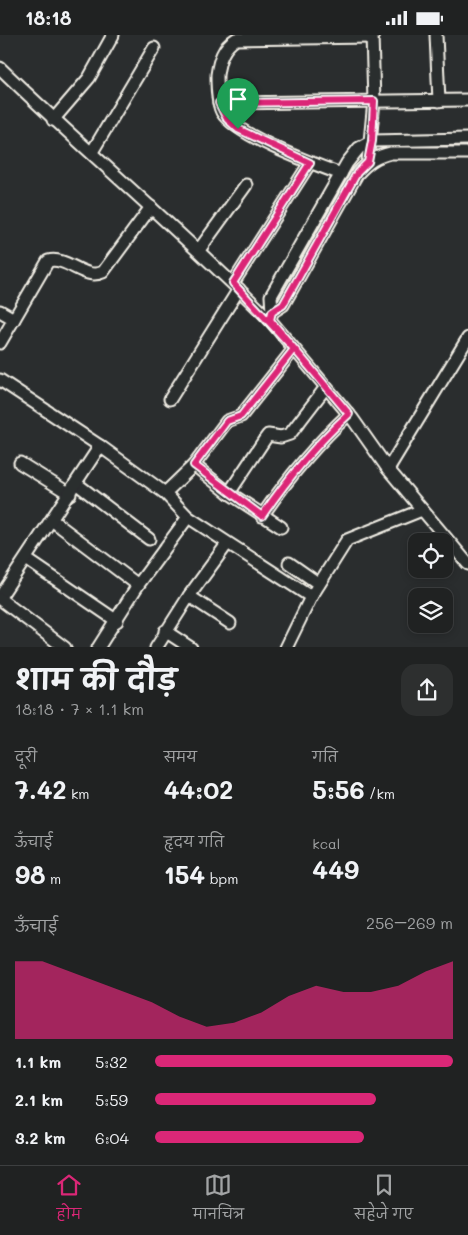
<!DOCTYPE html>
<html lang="hi">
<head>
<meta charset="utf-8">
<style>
	:root { --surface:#202222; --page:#2d2f2f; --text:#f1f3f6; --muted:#a2a4a5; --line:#3d3f40; --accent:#db2777 }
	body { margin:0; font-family:Mali,"Playpen Sans Deva",sans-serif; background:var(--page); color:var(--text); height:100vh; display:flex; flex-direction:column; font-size:19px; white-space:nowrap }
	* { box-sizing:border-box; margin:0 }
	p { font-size:16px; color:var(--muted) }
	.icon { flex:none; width:28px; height:28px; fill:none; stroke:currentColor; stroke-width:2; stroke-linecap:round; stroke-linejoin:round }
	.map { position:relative; height:612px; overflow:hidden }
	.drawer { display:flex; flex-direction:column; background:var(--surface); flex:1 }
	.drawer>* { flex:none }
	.controls { position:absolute; left:408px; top:498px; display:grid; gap:10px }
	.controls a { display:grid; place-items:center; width:45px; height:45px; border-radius:10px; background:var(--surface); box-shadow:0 2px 8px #0003,0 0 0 1px var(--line); font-size:25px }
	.pin { position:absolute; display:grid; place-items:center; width:42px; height:42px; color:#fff; margin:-51px -21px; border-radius:50% 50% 50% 0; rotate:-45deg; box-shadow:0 0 5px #0007 }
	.pin .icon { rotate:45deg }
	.round { display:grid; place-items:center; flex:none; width:52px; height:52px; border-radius:15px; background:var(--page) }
	.head { display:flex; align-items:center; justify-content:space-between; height:85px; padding:0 15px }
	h1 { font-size:28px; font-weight:700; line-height:38px }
	.figures { display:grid; grid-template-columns:repeat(3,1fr); gap:8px; height:85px; padding:5px 15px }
	.figures div { display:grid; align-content:center }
	.figures b { font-size:25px; font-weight:700 }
	.figures small { font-size:14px; font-weight:400 }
	.figures p { font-size:14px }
	.chart { height:140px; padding:10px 15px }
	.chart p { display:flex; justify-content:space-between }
	.chart svg { width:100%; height:90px; margin-top:5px; fill:var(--accent); opacity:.7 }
	ul { padding:0 15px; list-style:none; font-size:16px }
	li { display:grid; grid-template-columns:80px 60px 1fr; align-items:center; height:38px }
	li i { height:12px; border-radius:6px; background:var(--accent) }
	.status { display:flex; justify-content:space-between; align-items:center; height:35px; padding:0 25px; background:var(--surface); direction:ltr }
	.status svg { height:14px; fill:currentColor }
	.menu { display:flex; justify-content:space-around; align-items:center; height:70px; border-top:1px solid var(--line); background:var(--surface); font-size:14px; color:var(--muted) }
	.menu a { display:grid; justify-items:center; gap:2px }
	.menu .active { color:var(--accent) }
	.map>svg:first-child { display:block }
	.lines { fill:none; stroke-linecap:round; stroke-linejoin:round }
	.minor-casing { stroke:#f4f1e8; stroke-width:15 }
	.minor { stroke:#2a2d2e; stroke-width:11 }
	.route-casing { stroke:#fff; stroke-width:10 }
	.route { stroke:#db2777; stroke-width:6 }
</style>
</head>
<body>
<div class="status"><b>18:18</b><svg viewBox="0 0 49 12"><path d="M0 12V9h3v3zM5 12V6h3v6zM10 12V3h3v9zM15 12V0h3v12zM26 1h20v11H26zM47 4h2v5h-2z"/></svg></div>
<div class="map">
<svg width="468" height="613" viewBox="0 0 468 613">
	<rect width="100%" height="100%" fill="#2a2d2e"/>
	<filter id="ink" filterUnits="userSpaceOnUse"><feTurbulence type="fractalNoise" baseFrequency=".02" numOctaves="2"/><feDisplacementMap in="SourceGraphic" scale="10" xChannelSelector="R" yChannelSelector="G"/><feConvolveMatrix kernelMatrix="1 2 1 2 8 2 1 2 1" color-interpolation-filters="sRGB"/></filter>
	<g filter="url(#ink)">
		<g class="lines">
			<g class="minor-casing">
				<g id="minor">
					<path d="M436,0L439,66"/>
					<path d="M0,33C89,119 183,198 270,285"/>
					<path d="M219,68L468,65"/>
					<path d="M53,85L89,43L113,0"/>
					<path d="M468,104L372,106L359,113L347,128L271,261L272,277L270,285L352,383L388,434L468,529"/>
					<path d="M92,117L154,13"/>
					<path d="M368,127L374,66L372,0"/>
					<path d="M341,139C314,129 236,101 222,77C217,67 217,51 217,40C219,25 223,12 236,4L372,2"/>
					<path d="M199,215L246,150"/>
					<path d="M233,248L310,128"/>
					<path d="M0,276L14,284"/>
					<path d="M272,277L283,270L357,139C367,128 376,121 391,118H468"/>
					<path d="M0,308L48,226C68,221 84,246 103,237L151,172"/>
					<path d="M0,345L100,411L165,458L188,482L311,562"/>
					<path d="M170,364L239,254"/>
					<path d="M20,428L70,459"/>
					<path d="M194,430L227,386L241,381L294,314"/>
					<path d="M388,434L468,303"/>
					<path d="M77,449L149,504"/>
					<path d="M165,458L194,430L229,458L281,492"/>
					<path d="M229,458L265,404L268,400L281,402L290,399L326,352"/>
					<path d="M262,481C288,443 315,410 349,379"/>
					<path d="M53,486L138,550"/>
					<path d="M26,524L117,586"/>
					<path d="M289,528L319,549"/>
					<path d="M189,561L230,588"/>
					<path d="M0,562L100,411"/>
					<path d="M0,564L65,613"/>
					<path d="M165,596L191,613"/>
					<path d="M98,613L138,550L188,482"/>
					<path d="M156,613L189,561L227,509"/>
					<path d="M286,613L311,562L347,505L422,475"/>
				</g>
			</g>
			<use href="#minor" class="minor"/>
		</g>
	</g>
	<g class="lines" filter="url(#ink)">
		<g class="route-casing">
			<path id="route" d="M238,94L310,128L233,248L294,314L241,381L227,386L194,430L262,481C288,443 315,410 349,379L270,285L272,277L283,270L357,138L368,127L372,106L374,66L219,68L227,84L238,94"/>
		</g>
		<use href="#route" class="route"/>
	</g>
</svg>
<div class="controls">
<a><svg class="icon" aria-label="locate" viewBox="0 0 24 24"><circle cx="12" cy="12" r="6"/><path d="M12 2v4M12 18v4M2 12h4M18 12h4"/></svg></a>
<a><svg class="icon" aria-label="layers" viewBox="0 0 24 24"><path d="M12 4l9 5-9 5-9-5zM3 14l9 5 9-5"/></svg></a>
</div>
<div class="pin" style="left:238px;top:94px;background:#1e9e55"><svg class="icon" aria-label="arrive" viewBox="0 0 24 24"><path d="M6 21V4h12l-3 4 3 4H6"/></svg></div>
</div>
<section class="drawer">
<div class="head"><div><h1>शाम की दौड़</h1><p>18:18 · 7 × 1.1 km</p></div><a class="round"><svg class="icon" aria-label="share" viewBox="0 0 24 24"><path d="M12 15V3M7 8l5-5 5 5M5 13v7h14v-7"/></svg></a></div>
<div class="figures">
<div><p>दूरी</p><b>7.42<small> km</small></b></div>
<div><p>समय</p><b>44:02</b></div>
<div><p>गति</p><b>5:56<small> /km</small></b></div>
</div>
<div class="figures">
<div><p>ऊँचाई</p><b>98<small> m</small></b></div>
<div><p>हृदय गति</p><b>154<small> bpm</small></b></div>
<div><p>kcal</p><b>449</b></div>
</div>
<div class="chart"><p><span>ऊँचाई</span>256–269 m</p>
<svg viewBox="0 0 160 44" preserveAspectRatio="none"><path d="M0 44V6L10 6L20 11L30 16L40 21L50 26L60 33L70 38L80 36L90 31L100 23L110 18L120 21L130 21L140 18L150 11L160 6V44z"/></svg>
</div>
<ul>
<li><b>1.1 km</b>5:32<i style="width:100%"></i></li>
<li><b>2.1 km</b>5:59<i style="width:74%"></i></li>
<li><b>3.2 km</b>6:04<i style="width:70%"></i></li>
</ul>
</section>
<nav class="menu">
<a class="active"><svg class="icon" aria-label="home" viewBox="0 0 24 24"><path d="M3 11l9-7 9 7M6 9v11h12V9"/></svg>होम</a>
<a><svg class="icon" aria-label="map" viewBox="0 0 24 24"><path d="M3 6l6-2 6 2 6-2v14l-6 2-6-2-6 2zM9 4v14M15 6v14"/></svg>मानचित्र</a>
<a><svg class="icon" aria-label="saved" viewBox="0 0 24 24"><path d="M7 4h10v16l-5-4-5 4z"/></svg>सहेजे गए</a>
</nav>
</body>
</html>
